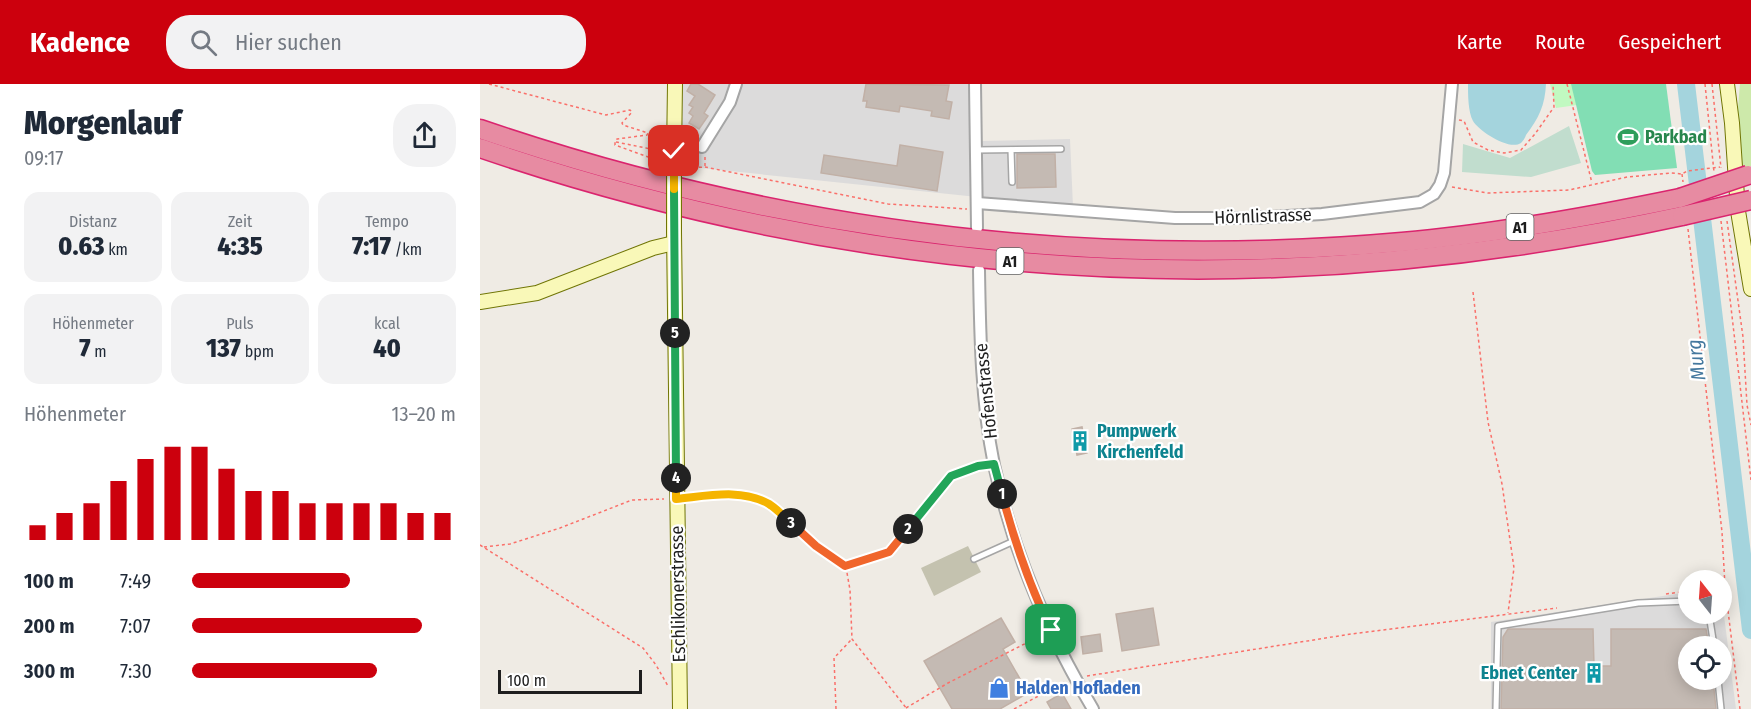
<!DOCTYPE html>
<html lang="de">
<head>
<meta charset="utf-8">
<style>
	:root { --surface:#fff; --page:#f2f2f3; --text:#1f2937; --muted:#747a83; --accent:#cc000d }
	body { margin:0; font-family:"Fira Sans Condensed",sans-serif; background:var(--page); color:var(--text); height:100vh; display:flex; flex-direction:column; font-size:22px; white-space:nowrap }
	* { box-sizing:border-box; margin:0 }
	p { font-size:20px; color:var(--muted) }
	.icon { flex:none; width:33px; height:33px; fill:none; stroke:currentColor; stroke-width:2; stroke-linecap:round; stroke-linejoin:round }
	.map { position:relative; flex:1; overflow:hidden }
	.drawer { display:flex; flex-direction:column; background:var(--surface); width:480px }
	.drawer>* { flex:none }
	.needle { width:39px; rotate:343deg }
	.buttons { position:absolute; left:1198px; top:486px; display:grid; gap:12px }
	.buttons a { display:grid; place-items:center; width:54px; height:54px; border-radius:50%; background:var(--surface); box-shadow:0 3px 15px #0003; font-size:30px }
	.scale { position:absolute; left:18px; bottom:15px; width:144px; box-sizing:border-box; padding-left:6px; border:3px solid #1e1e1e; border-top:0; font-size:16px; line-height:21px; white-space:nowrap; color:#1e1e1e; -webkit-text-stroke:4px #fff; paint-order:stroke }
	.pin { position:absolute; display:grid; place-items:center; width:51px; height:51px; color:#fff; margin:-26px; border-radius:12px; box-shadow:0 3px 9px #0006 }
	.km { position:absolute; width:30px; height:30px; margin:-15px; border-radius:50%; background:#222; color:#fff; font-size:16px; line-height:30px; text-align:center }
	.round { display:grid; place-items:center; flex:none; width:63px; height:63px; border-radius:24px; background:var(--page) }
	.summary { display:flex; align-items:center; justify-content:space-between; height:102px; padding:0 24px }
	h1 { font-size:33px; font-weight:800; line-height:45px }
	.stats { display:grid; grid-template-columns:repeat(3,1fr); gap:9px; height:102px; padding:6px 24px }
	.stats div { display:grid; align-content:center; border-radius:15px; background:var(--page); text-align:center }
	.stats b { font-size:26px; font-weight:800 }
	.stats small { font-size:16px; font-weight:400 }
	.stats p { font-size:16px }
	.chart { height:168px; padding:12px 24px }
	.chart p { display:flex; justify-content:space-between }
	.chart svg { width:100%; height:108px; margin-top:6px; stroke:var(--accent); stroke-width:6 }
	ul { padding:0 24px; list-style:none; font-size:20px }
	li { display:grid; grid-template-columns:96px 72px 1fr; align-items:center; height:45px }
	li i { height:15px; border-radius:8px; background:var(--accent) }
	header { display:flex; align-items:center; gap:36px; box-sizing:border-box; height:84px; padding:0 30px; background:var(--accent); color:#fff }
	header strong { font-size:28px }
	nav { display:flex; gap:33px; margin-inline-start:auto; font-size:21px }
	.search { width:420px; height:54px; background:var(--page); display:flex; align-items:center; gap:15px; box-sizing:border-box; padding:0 21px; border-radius:24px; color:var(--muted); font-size:22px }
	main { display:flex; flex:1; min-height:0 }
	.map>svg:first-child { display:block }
	.residential { fill:#dcdbdb; fill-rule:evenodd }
	.construction { fill:#c4c2af }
	.grass { fill:#cde9aa }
	.wetland { fill:#c1ddce }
	.park { fill:#c1f9c1 }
	.pitch { fill:#82deb4 }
	.water { fill:#a4d4dd }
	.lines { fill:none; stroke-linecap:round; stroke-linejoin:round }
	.river { stroke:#a4d4dd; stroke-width:18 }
	.building { fill:#c4bab3; stroke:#c1b0a6; stroke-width:1.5 }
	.lane-casing { stroke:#a5a5a5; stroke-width:8 }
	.street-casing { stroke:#a5a5a5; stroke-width:14 }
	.secondary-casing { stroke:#707505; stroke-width:16 }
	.highway-casing { stroke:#da246e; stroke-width:21 }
	.path { stroke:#fa706a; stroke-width:1.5; stroke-dasharray:3 3; stroke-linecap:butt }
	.lane { stroke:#fff; stroke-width:5 }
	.street { stroke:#fff; stroke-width:10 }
	.secondary { stroke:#f9f8b8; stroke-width:14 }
	.highway { stroke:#e78ba2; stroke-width:18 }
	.secondary-bridge-casing { stroke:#707505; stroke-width:16; stroke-linecap:butt }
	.highway-bridge-casing { stroke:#da246e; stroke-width:21; stroke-linecap:butt }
	.secondary-bridge { stroke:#f9f8b8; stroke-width:14 }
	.highway-bridge { stroke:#e78ba2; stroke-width:18 }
	.split-1-casing { stroke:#fff; stroke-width:12 }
	.split-2-casing { stroke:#fff; stroke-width:12 }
	.split-3-casing { stroke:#fff; stroke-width:12 }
	.split-4-casing { stroke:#fff; stroke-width:12 }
	.split-5-casing { stroke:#fff; stroke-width:12 }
	.split-6-casing { stroke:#fff; stroke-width:12 }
	.split-7-casing { stroke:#fff; stroke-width:12 }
	.split-1 { stroke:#f0652b; stroke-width:8 }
	.split-2 { stroke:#22a559; stroke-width:8 }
	.split-3 { stroke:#f0652b; stroke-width:8 }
	.split-4 { stroke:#f5b400; stroke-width:8 }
	.split-5 { stroke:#22a559; stroke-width:8 }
	.split-6 { stroke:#22a559; stroke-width:8 }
	.split-7 { stroke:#f5b400; stroke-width:8 }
	.labels { text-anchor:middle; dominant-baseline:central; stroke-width:4.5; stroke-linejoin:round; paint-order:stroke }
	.shield { fill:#fff; stroke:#626262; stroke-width:1.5 }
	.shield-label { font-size:16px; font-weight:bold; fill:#1e1e1e }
	.leisure-label { font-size:18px; font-weight:bold; fill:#27864d; stroke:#fff; text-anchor:start }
	.street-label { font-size:18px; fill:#1e1e1e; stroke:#fff }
	.culture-label { font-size:18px; font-weight:bold; fill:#0d838f; stroke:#fff; text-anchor:start }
	.shop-label { font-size:18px; font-weight:bold; fill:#366cbe; stroke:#fff; text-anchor:start }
	.water-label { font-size:20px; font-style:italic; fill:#44789e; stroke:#fff }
</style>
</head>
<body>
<header>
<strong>Kadence</strong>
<div class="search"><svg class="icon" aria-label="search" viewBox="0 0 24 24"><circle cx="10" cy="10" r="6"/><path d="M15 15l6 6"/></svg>Hier suchen</div>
<nav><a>Karte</a><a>Route</a><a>Gespeichert</a></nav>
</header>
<main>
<section class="drawer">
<div class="summary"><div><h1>Morgenlauf</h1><p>09:17</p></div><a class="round"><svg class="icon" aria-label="share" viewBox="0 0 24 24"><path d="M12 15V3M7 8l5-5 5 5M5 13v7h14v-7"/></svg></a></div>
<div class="stats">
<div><p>Distanz</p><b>0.63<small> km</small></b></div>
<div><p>Zeit</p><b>4:35</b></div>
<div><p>Tempo</p><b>7:17<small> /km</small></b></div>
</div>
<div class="stats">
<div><p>Höhenmeter</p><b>7<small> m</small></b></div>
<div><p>Puls</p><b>137<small> bpm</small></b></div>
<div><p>kcal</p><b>40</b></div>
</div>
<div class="chart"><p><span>Höhenmeter</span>13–20 m</p>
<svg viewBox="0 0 160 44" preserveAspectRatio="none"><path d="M5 44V38M15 44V33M25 44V29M35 44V20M45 44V11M55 44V6M65 44V6M75 44V15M85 44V24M95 44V24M105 44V29M115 44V29M125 44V29M135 44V29M145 44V33M155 44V33"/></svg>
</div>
<ul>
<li><b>100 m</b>7:49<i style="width:60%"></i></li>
<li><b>200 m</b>7:07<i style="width:87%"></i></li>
<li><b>300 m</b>7:30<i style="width:70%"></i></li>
</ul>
</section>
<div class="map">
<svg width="1271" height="625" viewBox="0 0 1271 625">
	<rect width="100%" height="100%" fill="#efebe4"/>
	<g class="residential">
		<path d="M201,0H500L501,57L590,55L593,123L202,82Z"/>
		<path d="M1209,508V530H1242V516L1256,625H1011V538ZM1209,562H1242V596H1209Z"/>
	</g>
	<path class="construction" d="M488,462L501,488L454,512L441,484Z"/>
	<path class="grass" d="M1260,0H1271V82L1260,85L1258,24Z"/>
	<path class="wetland" d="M1089,42L1101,79L1051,93L982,88L983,60L1030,74Z"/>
	<path class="park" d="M1070,0H1092L1097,21L1076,24Z"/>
	<path class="pitch" d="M1091,0H1186L1197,84L1115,91L1112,87Z"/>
	<path class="water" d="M988,0H1066C1065,21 1059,34 1046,51C1045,54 1043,57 1041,59C1029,67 999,47 993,37C988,28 988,10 988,0Z"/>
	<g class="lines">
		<path class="river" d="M1206,0L1271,546"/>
	</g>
	<g class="building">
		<path d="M211,0H218L235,11L224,29L228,32L219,45L209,39L213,32L209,29L213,23L209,21L215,12L207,7Z"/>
		<path d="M386,0L469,1L466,17L472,18L469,35L451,32L452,27L420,22L419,28L386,23L387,17H383Z"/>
		<path d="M420,61L463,68L457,107L341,89L344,71L417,82Z"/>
		<path d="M537,70H575L576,103L537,104Z"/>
		<path d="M602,343L607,369L597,371L592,345Z"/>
		<path d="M673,524L679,561L642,567L636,530Z"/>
		<path d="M521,534L535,558L523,565L548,609L520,625H472L444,577Z"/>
		<path d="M1028,545H1113L1114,582H1131V545H1226L1229,562H1209V596H1233L1236,625H1021L1023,553Z"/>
		<path d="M620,550L622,567L603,570L601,553Z"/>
		<path d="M582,609L591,625H571L567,618Z"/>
	</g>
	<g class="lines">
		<g class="lane-casing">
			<g id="lane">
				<path d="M496,66L581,65"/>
				<path d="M531,66L532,98"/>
				<path d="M494,475L534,457"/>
				<path d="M1229,530L1234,562"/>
				<path d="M1238,596L1241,625"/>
				<path d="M1016,625L1018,542L1158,519L1209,517"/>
			</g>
		</g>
		<g class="street-casing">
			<g id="street">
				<path d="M495,0L497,144"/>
				<path d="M222,63L250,18L256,0"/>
				<path d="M497,119L695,134H771L842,130L940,118L954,110L960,101L964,89L972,0"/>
				<path d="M499,186C500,250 501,317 514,381C533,467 568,550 613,625"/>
			</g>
		</g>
		<g class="secondary-casing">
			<g id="secondary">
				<path d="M1247,0L1252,39L1258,127L1271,205"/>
				<path d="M194,71L195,0"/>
				<path d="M194,148L200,625"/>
				<path d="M0,218L57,209L173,164L194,159"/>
			</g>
		</g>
		<g class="highway-casing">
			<g id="highway">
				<path d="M0,45C299,147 607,186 922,158C1015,150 1108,133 1200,114"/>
				<path d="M0,64C255,151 526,194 795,184C932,179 1068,161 1202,132"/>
			</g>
		</g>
		<g class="path">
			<path d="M9,0L126,31L150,26L152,28L142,39L143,41L168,49L167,51L137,55L135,58V61L182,78"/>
			<path d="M1087,0L1112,99"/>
			<path d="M1225,0L1234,88"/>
			<path d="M1232,0L1241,84"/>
			<path d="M979,36L984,37L993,58L1008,66L1024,69L1041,66L1055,50L1074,23L1073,0"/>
			<path d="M136,58L181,67"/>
			<path d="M225,82V72"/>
			<path d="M207,84L225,83L408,120L487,125"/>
			<path d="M1202,90L1203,98"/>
			<path d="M972,103L1008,109L1089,106L1147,93L1191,89L1202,90L1207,87L1240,83"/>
			<path d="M1241,137L1271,396"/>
			<path d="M1247,137L1263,253L1267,321L1271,341"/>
			<path d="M1208,145L1242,448L1245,502L1260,625"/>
			<path d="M993,208L1008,338L1022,400L1034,484L1028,529"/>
			<path d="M210,413L252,410L274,413L291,421L336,462L365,482L409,468L471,392L498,382L504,381"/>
			<path d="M0,461L163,564L176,581L188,602"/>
			<path d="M4,463L30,460L80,444L152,416L184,415"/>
			<path d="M366,483L370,506L372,555L427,625"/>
			<path d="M1186,510L1209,507"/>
			<path d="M607,592L871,550L1077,524"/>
			<path d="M426,624L468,599L562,551"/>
			<path d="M356,625L354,574L371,556"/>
			<path d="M534,625L585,598"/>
		</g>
		<use href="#lane" class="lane"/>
		<use href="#street" class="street"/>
		<use href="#secondary" class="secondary"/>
		<use href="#highway" class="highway"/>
		<g class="secondary-bridge-casing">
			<path id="secondary-bridge" d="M194,71V148"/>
		</g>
		<g class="highway-bridge-casing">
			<g id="highway-bridge">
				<path d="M1200,114L1268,91"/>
				<path d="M1202,132L1271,116"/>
			</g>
		</g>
		<use href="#secondary-bridge" class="secondary-bridge"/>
		<use href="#highway-bridge" class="highway-bridge"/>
	</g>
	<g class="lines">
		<g class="split-1-casing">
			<path id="split-1" d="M522,410C534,456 550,503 571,546"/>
		</g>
		<g class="split-2-casing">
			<path id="split-2" d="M428,445L471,392L498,382L514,380L522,410"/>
		</g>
		<g class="split-3-casing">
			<path id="split-3" d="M311,439L336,462L365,482L409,468L428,445"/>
		</g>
		<g class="split-4-casing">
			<path id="split-4" d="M196,394V415C227,412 262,404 289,420C297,425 304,433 311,439"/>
		</g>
		<g class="split-5-casing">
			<path id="split-5" d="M195,249L196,394"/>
		</g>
		<g class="split-6-casing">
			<path id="split-6" d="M194,105L195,249"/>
		</g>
		<g class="split-7-casing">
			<path id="split-7" d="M194,67V105"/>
		</g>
		<use href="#split-1" class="split-1"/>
		<use href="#split-2" class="split-2"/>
		<use href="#split-3" class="split-3"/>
		<use href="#split-4" class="split-4"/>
		<use href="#split-5" class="split-5"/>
		<use href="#split-6" class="split-6"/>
		<use href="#split-7" class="split-7"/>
	</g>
	<defs>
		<g id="stadium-bare" transform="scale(1.62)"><path d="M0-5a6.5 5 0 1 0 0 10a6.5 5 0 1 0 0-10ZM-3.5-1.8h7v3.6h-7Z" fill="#2e9e5b" stroke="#fff" stroke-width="2.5" paint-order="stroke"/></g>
		<g id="building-bare" transform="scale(1.62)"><path d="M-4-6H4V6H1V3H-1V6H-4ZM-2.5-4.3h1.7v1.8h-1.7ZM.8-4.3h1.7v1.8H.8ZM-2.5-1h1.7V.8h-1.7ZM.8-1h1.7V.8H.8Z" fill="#0f9aa8" stroke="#fff" stroke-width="2.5" paint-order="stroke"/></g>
		<g id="shop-bare" transform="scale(1.62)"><path d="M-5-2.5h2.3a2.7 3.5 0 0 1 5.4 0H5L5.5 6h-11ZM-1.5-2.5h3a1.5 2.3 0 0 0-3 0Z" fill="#3f7fe0" stroke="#fff" stroke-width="2.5" paint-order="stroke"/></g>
	</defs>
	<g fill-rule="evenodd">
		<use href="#stadium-bare" x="1148" y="53"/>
		<use href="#building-bare" x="600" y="357"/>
		<use href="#building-bare" x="1114" y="589"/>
		<use href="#shop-bare" x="519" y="604"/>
	</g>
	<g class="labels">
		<g class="shield">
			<rect x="1026.5" y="130" width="27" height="26" rx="4.5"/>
			<rect x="516.5" y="164" width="27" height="26" rx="4.5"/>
		</g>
		<g class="shield-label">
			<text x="1040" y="143">A1</text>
			<text x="530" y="177">A1</text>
		</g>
		<g class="leisure-label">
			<text x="1165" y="53">Parkbad</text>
		</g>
		<g class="street-label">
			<text transform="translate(783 132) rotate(-2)">Hörnlistrasse</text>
			<text transform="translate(506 307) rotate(-96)">Hofenstrasse</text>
			<text transform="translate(198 510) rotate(-91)">Eschlikonerstrasse</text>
		</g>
		<g class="culture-label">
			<text x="617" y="347">Pumpwerk<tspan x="617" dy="21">Kirchenfeld</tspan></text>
			<text x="1097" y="589" text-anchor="end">Ebnet Center</text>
		</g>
		<g class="shop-label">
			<text x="536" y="604">Halden Hofladen</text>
		</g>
		<g class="water-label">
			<text transform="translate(1216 276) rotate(-97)">Murg</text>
		</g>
	</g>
</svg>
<div class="buttons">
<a><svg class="needle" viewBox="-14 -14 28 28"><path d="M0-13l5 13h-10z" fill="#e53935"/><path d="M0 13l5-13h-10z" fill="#747a83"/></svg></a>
<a><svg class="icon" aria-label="locate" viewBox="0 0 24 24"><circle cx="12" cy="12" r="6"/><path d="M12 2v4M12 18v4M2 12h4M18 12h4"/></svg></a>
</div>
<div class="scale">100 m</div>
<div class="pin" style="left:571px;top:546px;background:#1e9e55"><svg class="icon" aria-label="arrive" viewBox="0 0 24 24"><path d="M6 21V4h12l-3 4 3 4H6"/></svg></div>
<div class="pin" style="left:194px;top:67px;background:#d93025"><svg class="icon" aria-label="check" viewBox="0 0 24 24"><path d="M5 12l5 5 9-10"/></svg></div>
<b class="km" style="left:522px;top:410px">1</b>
<b class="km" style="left:428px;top:445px">2</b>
<b class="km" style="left:311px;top:439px">3</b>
<b class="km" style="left:196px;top:394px">4</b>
<b class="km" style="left:195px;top:249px">5</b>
</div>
</main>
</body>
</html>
